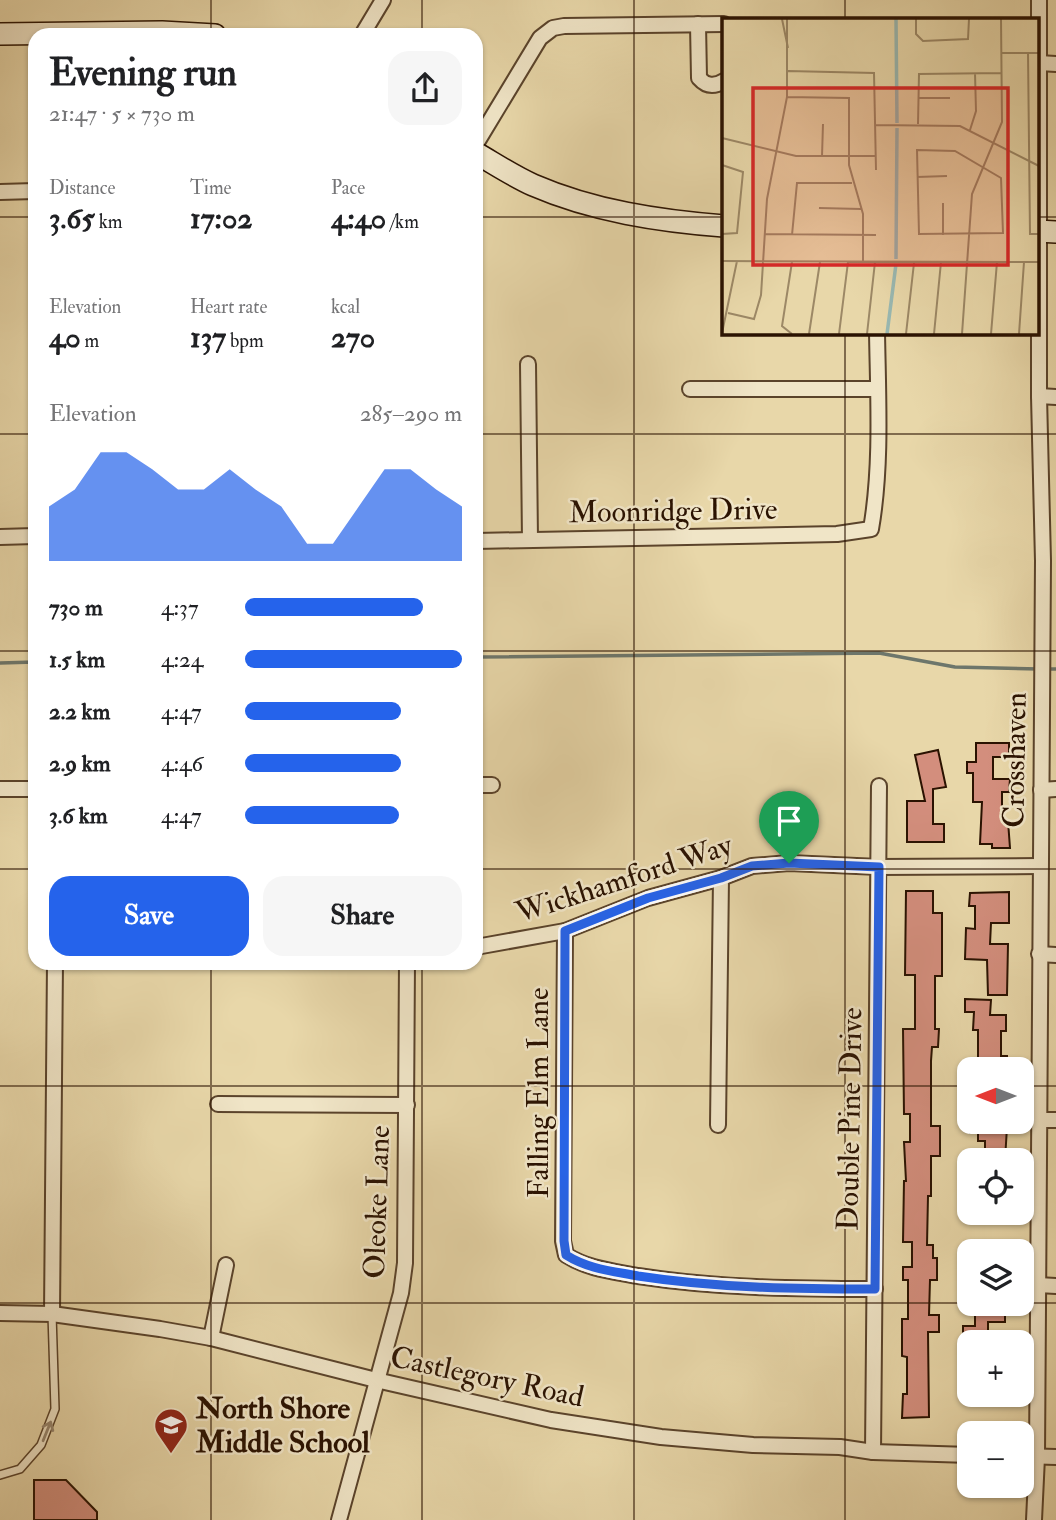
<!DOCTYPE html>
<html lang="en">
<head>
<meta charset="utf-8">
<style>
	:root { --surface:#fff; --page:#f6f6f6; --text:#202124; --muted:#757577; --accent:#2563eb }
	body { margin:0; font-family:"IM FELL Double Pica",serif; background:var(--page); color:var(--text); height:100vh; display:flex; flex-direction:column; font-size:26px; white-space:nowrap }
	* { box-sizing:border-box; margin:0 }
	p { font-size:23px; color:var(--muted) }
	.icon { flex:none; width:38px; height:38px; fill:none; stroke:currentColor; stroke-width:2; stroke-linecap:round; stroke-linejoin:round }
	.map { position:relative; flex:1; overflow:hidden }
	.sheet { position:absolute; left:28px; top:28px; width:455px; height:942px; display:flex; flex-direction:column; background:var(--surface); border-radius:21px; box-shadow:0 2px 5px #0004 }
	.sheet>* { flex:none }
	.needle { width:46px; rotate:270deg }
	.fabs { position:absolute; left:957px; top:1057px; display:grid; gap:14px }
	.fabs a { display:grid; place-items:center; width:77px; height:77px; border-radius:14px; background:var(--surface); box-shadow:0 2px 5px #0004; font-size:35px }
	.pin { position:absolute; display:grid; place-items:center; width:60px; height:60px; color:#fff; margin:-72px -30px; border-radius:50% 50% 50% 0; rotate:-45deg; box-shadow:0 0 7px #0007 }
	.pin .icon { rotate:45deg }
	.round { display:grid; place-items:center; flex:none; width:74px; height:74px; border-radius:21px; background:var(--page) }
	.summary { display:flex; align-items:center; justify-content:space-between; height:119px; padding:0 21px }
	h1 { font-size:38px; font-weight:700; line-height:52px }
	.metrics { display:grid; grid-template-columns:repeat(3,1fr); gap:10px; height:119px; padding:7px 21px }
	.metrics div { display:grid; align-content:center }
	.metrics b { font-size:30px; font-weight:700 }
	.metrics small { font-size:19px; font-weight:400 }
	.metrics p { font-size:19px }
	.chart { height:196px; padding:14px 21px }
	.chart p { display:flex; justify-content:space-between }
	.chart svg { width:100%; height:126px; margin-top:7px; fill:var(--accent); opacity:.7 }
	.cta { display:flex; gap:14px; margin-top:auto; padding:14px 21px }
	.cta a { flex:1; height:80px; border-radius:21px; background:var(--accent); color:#fff; font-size:28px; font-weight:700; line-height:80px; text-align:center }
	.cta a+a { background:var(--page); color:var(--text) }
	ul { padding:0 21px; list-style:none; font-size:23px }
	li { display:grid; grid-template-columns:112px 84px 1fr; align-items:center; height:52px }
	li i { height:18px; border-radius:9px; background:var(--accent) }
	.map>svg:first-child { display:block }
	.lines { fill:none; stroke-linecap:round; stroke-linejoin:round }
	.stream { stroke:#6d766b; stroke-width:3.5 }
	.building { fill:#d38e7d; stroke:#2a1201; stroke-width:2 }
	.lane-casing { stroke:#5a432b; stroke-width:10 }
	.street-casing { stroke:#5a432b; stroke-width:18 }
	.secondary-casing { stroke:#2a1201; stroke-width:24 }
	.lane { stroke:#f0e5c7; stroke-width:7 }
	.street { stroke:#f0e5c7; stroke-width:14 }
	.secondary { stroke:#f0e5c7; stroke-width:21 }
	.oneway { stroke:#97866e }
	.route-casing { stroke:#fff; stroke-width:14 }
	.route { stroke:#2563eb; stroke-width:9 }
	.grid { fill:none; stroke:#2a1201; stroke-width:2; stroke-opacity:0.55 }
	.labels { text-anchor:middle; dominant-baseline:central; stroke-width:5; stroke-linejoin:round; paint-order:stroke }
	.street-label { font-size:30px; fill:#2a1201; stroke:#f0e5c7 }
	.poi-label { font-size:30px; font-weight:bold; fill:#2a1201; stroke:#f0e5c7; text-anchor:start }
	.inset-river { fill:none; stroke:#99b8b1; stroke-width:3.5 }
	.inset-road { fill:none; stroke:#9c8866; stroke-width:2 }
	.view { fill:#d62828; fill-opacity:0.15; stroke:#d62828; stroke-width:3.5 }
	.inset-edge { fill:none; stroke:#2a1201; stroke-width:3.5 }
</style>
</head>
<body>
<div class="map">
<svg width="1056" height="1520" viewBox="0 0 1056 1520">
	<rect width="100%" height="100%" fill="#e8d7a9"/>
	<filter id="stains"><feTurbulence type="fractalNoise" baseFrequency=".00286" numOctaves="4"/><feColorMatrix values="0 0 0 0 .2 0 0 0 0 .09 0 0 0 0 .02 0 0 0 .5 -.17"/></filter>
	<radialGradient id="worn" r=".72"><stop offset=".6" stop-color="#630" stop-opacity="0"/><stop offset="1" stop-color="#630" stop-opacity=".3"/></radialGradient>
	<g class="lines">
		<g class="stream">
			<path d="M476,657L879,653L955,667L1039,669"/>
			<path d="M0,663L35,662"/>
			<path d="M1047,669H1056"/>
		</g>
	</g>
	<g class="building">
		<path d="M976,743H1009V757H993V779H1010L1009,792H1002V821H1008L1010,848H992V844H980L982,802H973V773H967V762H976Z"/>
		<path d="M938,750L946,787L933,789V824H944V842H907V801H925L915,755Z"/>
		<path d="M906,891H933V913H942V976H935V1029H939L938,1047H932L931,1061V1126H940V1156H931V1196H928L927,1245H933V1258H937V1280H930L929,1315H939V1332H928L929,1417L902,1418L903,1394H907V1357L902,1356V1319H908V1280H903V1267H912V1242H903L904,1181H906L904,1142H910V1114H904L903,1029H915V975H905Z"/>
		<path d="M1009,892V923H991L990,944H1008L1007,995H988L987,960L965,959L966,928L975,929V906H969L970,893Z"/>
		<path d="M965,999L991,1000L990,1015H1006V1031H1001V1056H1007V1069H978V1030H973L974,1012H965Z"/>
		<path d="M970,1122H1000V1127H1007L1005,1160H985V1141H978V1133H970Z"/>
		<path d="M975,1304H998V1310H1005V1322H988V1342H972V1337H963V1326H975Z"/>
		<path d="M34,1480H66L97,1512V1520H34Z"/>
	</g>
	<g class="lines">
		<g class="lane-casing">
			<path id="lane" d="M0,1475L20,1469L41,1445L55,1409L52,1314"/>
		</g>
		<g class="street-casing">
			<g id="street">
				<path d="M698,24L699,78C706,86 714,87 724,81"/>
				<path d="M362,35L383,0"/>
				<path d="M1039,63L1056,64"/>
				<path d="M476,144L540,38L553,28L564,26L724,24"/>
				<path d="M0,192L35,191"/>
				<path d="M528,364L530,540"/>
				<path d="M690,389H878"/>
				<path d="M1039,396L1056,397"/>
				<path d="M0,537L35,536"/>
				<path d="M476,541L837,534L871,529C882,466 878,396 877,332"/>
				<path d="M476,785H492"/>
				<path d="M0,789H35"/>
				<path d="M1041,790L1056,789"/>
				<path d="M565,931L563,1241L566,1255C588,1269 612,1271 638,1276C716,1288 796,1289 875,1289"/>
				<path d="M476,947L565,931L648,898L721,878L752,866L789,863L879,867L1040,866"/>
				<path d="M1039,954L1056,955"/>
				<path d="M218,1104L407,1105"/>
				<path d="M1039,1120H1056"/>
				<path d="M718,1125L721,878"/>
				<path d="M1038,1285L1056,1286"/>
				<path d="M0,1313L52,1314L160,1329L211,1338L376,1380L551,1420L661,1437L753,1445L840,1447L873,1452L970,1455"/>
				<path d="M52,1314L55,962"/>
				<path d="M211,1338L226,1265"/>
				<path d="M873,1452L879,786"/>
				<path d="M1022,1456L1056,1457"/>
				<path d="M339,1520L401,1293L405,1263L407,962"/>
				<path d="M1034,1520L1037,1457L1043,561L1039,396V0"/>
			</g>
		</g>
		<g class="secondary-casing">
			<g id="secondary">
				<path d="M0,34L162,32L215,35"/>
				<path d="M476,153C495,164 513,176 533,185C593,211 659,221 724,226"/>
				<path d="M1037,231L1056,232"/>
			</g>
		</g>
		<use href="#lane" class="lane"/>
		<use href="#street" class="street"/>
		<use href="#secondary" class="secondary"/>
	</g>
	<defs><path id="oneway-shaft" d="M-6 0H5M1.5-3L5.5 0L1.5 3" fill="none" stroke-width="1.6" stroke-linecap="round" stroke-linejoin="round" transform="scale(1.75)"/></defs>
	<use class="oneway" href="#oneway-shaft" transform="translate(47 1431) rotate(-68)"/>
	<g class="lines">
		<g class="route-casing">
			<path id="route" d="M789,863L879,867L875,1289C796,1289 716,1288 638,1276C612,1271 588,1269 566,1255L564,1241L565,931L648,898L721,878L752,866Z"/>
		</g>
		<use href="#route" class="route"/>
	</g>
	<path class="grid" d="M211,0V35M422,0V35M634,0V1520M845,0V19M0,217H35M476,217H724M1037,217H1056M845,332V1520M0,434H35M476,434H1056M0,651H35M476,651H1056M0,869H35M476,869H1056M211,962V1520M422,962V1520M0,1086H970M1022,1086H1056M0,1303H970M1022,1303H1056"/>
	<defs>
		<g id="school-pin" transform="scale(1.75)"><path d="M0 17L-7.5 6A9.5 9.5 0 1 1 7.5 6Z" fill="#8f2418" stroke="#f0e5c7"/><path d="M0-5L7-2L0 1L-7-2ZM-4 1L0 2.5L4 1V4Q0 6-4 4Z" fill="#fff"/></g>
	</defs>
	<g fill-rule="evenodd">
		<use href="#school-pin" x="171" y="1425"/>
	</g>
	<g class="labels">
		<g class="street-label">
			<text transform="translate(673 511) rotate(-1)">Moonridge Drive</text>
			<text transform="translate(1015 760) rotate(-89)">Crosshaven</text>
			<text transform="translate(624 879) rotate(-18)">Wickhamford Way</text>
			<text transform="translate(538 1093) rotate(-90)">Falling Elm Lane</text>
			<text transform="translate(850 1119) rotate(-89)">Double Pine Drive</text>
			<text transform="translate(377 1202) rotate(-88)">Oleoke Lane</text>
			<text transform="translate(487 1377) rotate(12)">Castlegory Road</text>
		</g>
		<g class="poi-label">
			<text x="196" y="1408">North Shore<tspan x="196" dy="34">Middle School</tspan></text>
		</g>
	</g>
	<g transform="translate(722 18)">
		<rect width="317" height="317" fill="#e8d7a9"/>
		<path class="inset-river" d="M174,1L175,105M174,241L175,110M165,316L174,246"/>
		<path class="inset-road" d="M60,1L66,30M194,1V16L201,23L246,21L247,1M280,35H317M306,35L308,216H317M66,53L152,55L154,152M65,79L127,80V147L141,196V244M196,80H228M196,106L197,56L280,55M154,107L238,108L317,148M248,112L254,93L253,55M0,120L74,138H154M195,132L233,133L279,160L281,215L197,216ZM100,138L101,106M0,147L21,154L15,215L0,216M195,159L225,158M97,190L139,191M42,216L154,217M70,217L75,165H130M221,217V185M0,243L317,244M6,295L32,301L39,277L45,181L65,79V1M0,315L15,243M70,316L60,308L70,244M87,316L98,244M117,316L126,244M145,316L153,244M184,316L192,245M212,316L219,244M240,316L250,176L280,104L279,1M269,316L275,244M297,316L302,244"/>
		<path class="view" d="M31,70H286V247H31Z"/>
		<rect width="317" height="317" class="inset-edge"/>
	</g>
	<rect width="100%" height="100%" filter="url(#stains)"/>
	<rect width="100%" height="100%" fill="url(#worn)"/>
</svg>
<div class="fabs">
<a><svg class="needle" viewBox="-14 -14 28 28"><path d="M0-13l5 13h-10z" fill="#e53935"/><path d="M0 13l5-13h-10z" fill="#757577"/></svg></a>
<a><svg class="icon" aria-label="locate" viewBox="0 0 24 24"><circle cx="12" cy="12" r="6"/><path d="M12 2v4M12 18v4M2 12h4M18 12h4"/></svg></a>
<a><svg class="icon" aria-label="layers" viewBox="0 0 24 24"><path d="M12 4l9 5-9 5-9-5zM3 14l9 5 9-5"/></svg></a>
<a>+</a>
<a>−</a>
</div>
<div class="pin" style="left:789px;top:863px;background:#1e9e55"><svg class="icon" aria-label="arrive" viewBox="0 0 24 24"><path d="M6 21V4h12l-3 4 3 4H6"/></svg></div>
<section class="sheet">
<div class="summary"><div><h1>Evening run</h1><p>21:47 · 5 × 730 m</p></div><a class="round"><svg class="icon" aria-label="share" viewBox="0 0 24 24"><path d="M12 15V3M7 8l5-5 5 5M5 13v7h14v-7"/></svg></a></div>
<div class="metrics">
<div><p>Distance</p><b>3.65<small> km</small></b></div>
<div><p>Time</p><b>17:02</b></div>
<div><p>Pace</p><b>4:40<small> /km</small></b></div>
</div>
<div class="metrics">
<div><p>Elevation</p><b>40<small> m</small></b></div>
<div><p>Heart rate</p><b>137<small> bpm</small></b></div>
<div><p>kcal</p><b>270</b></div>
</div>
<div class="chart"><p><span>Elevation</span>285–290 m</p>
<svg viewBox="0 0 160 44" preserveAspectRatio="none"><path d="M0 44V25L10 19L20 6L30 6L40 12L50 19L60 19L70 12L80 19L90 25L100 38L110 38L120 25L130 12L140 12L150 19L160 25V44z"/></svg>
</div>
<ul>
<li><b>730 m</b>4:37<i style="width:82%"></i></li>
<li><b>1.5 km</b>4:24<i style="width:100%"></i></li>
<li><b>2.2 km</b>4:47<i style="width:72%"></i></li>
<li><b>2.9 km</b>4:46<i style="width:72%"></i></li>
<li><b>3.6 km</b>4:47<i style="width:71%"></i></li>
</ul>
<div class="cta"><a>Save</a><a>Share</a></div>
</section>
</div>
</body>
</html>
